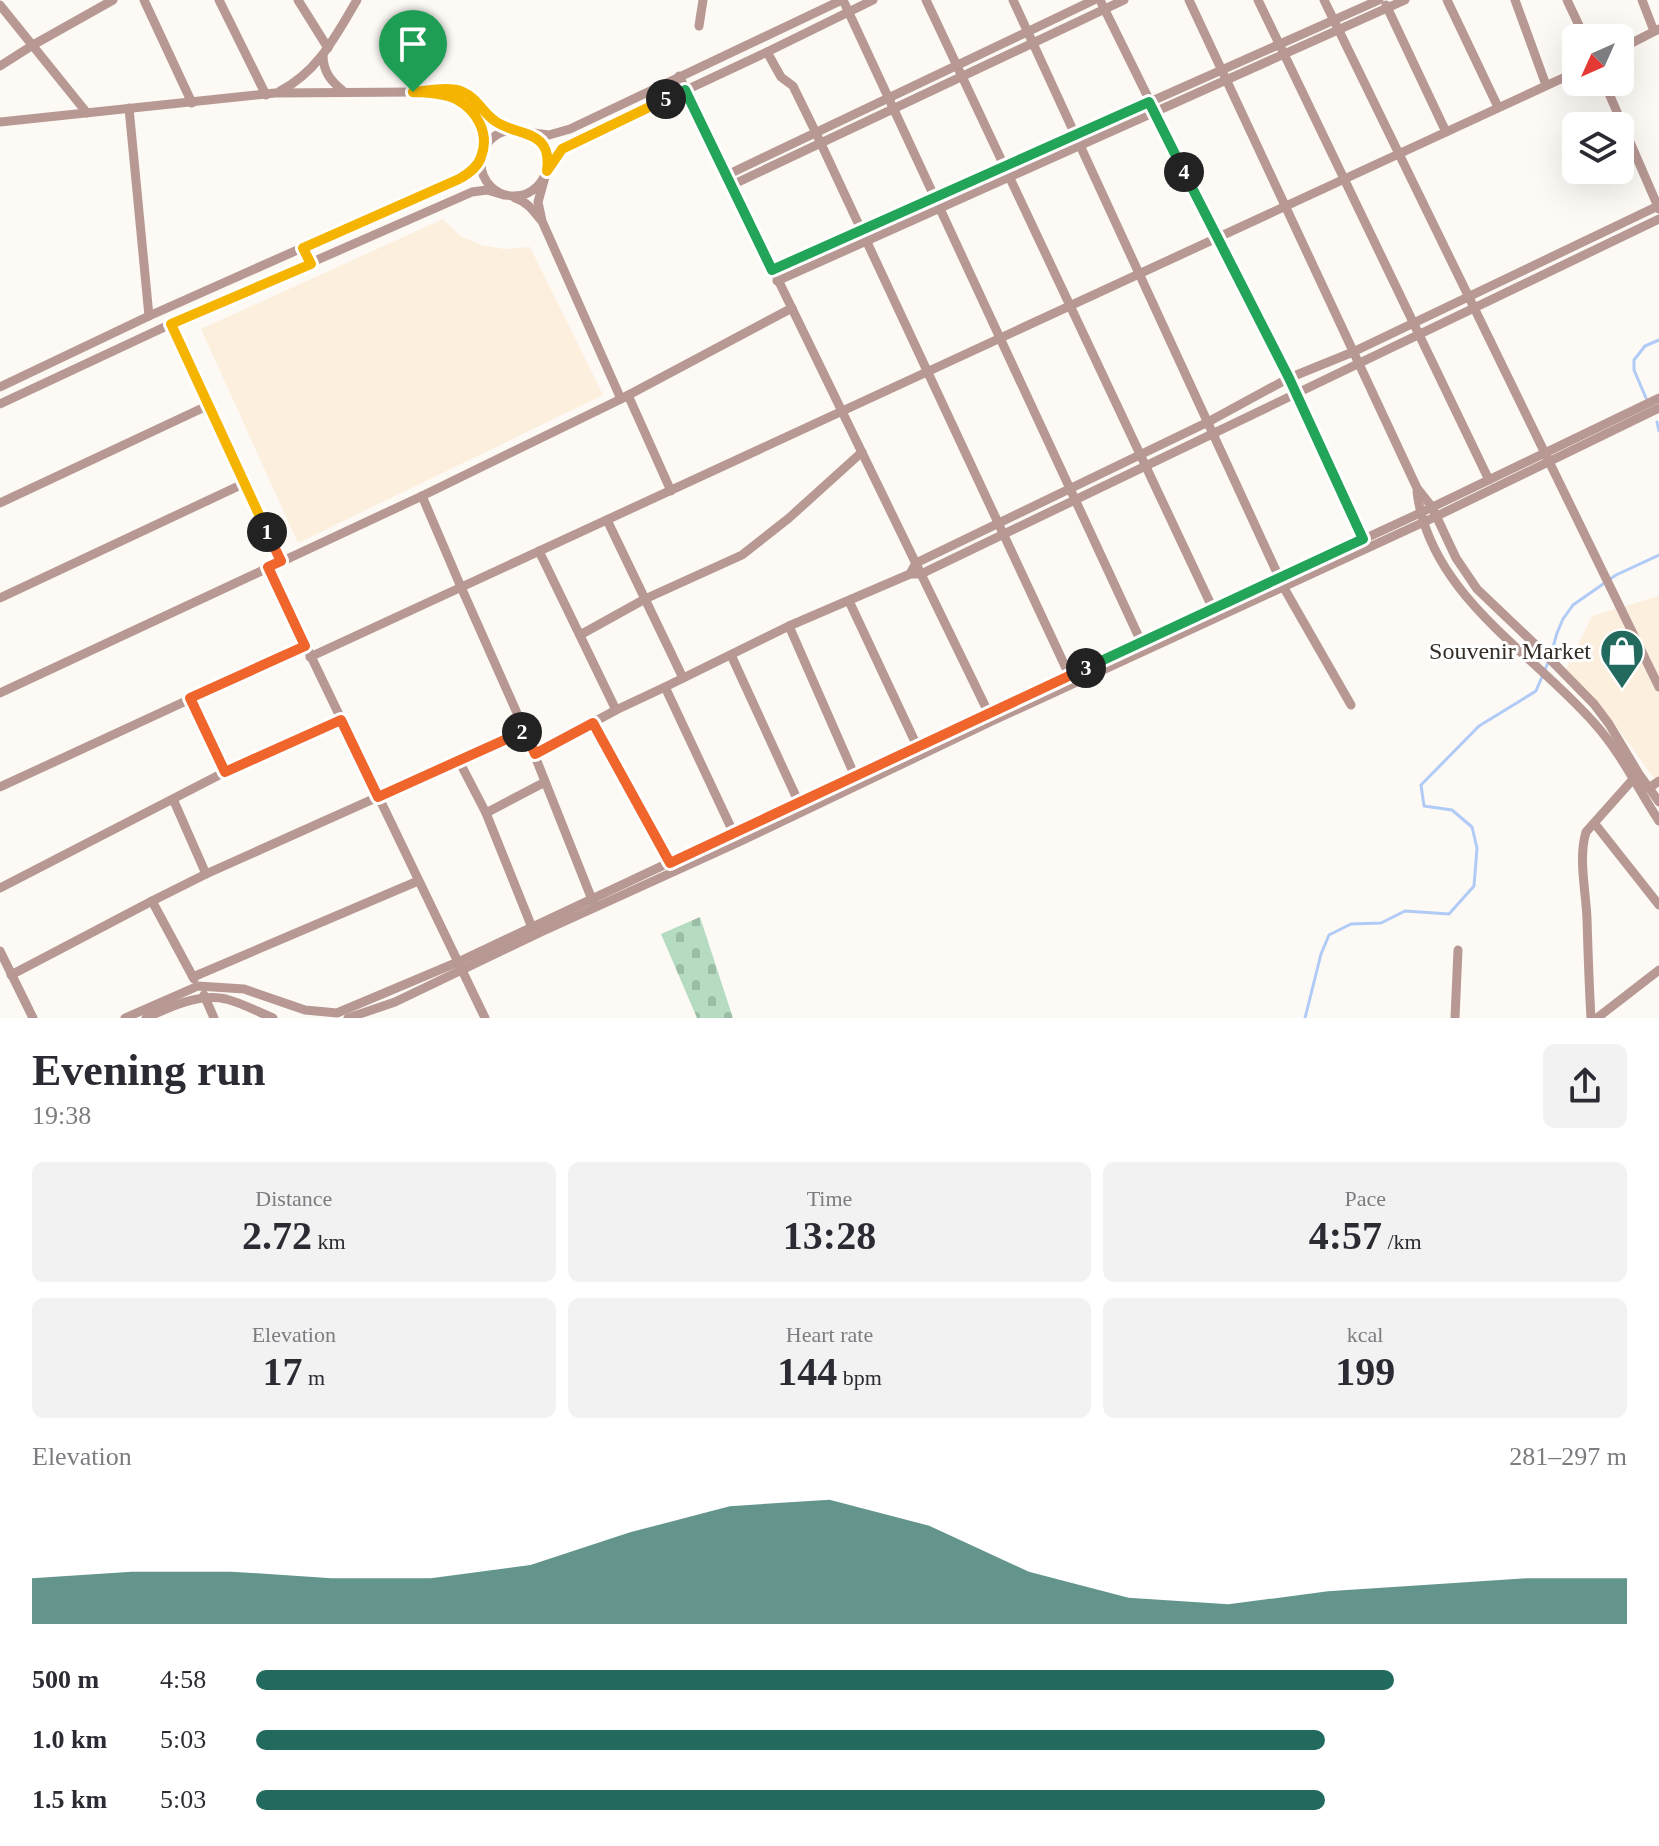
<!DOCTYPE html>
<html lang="en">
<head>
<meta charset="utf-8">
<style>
	:root { --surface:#fff; --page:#f2f2f3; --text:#2b2b33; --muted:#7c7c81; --accent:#22695e }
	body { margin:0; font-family:Georgia,serif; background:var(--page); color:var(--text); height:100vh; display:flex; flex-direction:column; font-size:30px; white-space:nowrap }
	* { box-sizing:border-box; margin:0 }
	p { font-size:26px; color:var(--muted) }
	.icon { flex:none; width:44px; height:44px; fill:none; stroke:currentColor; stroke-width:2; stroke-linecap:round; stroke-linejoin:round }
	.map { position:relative; height:1018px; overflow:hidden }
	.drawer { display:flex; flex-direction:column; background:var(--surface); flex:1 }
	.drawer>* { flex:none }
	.needle { width:52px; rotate:225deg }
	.tools { position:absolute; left:1562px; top:24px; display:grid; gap:16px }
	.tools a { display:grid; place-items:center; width:72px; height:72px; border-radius:12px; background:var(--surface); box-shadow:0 8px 32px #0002; font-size:40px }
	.pin { position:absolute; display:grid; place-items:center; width:68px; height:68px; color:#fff; margin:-82px -34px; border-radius:50% 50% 50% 0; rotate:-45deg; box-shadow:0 0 8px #0007 }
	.pin .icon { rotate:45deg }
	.km { position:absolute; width:40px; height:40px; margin:-20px; border-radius:50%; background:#222; color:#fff; font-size:22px; line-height:40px; text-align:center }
	.round { display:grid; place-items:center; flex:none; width:84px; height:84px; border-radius:12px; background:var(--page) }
	.overview { display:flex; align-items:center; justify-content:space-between; height:136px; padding:0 32px }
	h1 { font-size:44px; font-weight:700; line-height:60px }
	.stats { display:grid; grid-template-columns:repeat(3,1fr); gap:12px; height:136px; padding:8px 32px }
	.stats div { display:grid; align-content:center; border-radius:12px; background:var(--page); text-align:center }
	.stats b { font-size:40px; font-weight:700 }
	.stats small { font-size:22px; font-weight:400 }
	.stats p { font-size:22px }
	.chart { height:224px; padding:16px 32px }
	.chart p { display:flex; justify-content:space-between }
	.chart svg { width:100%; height:144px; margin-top:8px; fill:var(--accent); opacity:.7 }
	ul { padding:0 32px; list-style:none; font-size:26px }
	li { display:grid; grid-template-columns:128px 96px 1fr; align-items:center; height:60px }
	li i { height:20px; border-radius:10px; background:var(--accent) }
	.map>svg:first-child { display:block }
	.built { fill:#fdefde }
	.cemetery { fill:url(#cemetery-stones) }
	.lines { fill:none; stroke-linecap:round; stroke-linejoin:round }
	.stream { stroke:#b1cbf7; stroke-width:3 }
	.minor { stroke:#b79893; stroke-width:9 }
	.split-1-casing { stroke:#fff; stroke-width:16 }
	.split-2-casing { stroke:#fff; stroke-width:16 }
	.split-3-casing { stroke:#fff; stroke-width:16 }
	.split-4-casing { stroke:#fff; stroke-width:16 }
	.split-5-casing { stroke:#fff; stroke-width:16 }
	.split-6-casing { stroke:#fff; stroke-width:16 }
	.split-1 { stroke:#f5b400; stroke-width:10 }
	.split-2 { stroke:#f0652b; stroke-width:10 }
	.split-3 { stroke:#f0652b; stroke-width:10 }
	.split-4 { stroke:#22a559; stroke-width:10 }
	.split-5 { stroke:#22a559; stroke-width:10 }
	.split-6 { stroke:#f5b400; stroke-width:10 }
	.labels { text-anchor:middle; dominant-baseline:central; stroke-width:6; stroke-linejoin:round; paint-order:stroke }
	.poi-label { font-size:24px; fill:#352d25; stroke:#fff; text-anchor:end }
</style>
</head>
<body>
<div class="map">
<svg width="1659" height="1018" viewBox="0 0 1659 1018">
	<defs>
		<pattern id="cemetery-stones" width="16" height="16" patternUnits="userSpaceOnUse" patternTransform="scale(2)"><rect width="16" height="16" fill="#b5dcc0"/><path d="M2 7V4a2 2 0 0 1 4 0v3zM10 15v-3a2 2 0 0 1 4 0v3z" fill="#9cbda5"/></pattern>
	</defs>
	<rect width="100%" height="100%" fill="#fdf9f5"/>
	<g class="built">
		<path d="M443,219L460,236L481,245L504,249L530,247L603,395L298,543L201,329Z"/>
		<path d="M1659,596V785L1605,711L1566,670L1592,616Z"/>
	</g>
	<path class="cemetery" d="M700,917L733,1018H697L661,934Z"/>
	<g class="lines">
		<g class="stream">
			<path d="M1646,398L1634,370V360L1645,346L1659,340"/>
			<path d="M1657,422L1659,431"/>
			<path d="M1305,1018L1321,954L1329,935L1351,924L1381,923L1405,911L1449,914L1474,886L1477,848L1472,827L1452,810L1424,806L1421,785L1479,726L1536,691L1550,658L1557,633L1563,619L1573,605L1616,575L1659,555"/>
		</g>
		<g class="minor">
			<path d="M144,0L192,103"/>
			<path d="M219,0L266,95"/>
			<path d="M298,0L328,48"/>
			<path d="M843,0L1144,648"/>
			<path d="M926,0L1213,609"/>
			<path d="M1013,0L1284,588L1351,705"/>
			<path d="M1094,0L727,175L732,185L1124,0"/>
			<path d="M1100,0L1217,237L1289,378L1365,542"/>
			<path d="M1189,0L1417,488L1432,507L1456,558L1477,589L1540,649L1594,704L1609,724L1639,774L1659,802"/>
			<path d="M1258,0L1489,480"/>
			<path d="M1324,0L1659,687"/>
			<path d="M1447,0L1498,107"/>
			<path d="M1515,0L1546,85"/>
			<path d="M1567,0L1585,38"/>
			<path d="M1642,0L1654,31"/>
			<path d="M0,5L87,113"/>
			<path d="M1386,5L1446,132"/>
			<path d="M699,26L703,0"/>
			<path d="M1620,49L1659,29"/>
			<path d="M767,52L781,77L793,86L816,133L1072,681"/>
			<path d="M323,55C323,72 331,81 343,91"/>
			<path d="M0,66L33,45L113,0"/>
			<path d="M679,76L991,718"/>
			<path d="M1604,82L1659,209"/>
			<path d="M280,91C318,72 336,35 357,0"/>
			<path d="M439,91C476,89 470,102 494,120C501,126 510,128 518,130"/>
			<path d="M129,108L149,316"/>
			<path d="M0,122L275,93L416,92"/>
			<circle cx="514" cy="163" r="33"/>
			<path d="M525,132L549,135L570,129L842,0"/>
			<path d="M547,171L557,153L569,145L767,52L873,0"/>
			<path d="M545,177L538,202L542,221L621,399"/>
			<path d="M515,198C527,202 532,209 540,219"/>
			<path d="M772,270L1379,0"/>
			<path d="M777,281L1405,0"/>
			<path d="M171,324L281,561"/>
			<path d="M0,387L149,316L466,175C472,169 480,163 482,155C488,132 478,111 458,100C444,93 428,93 413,92"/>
			<path d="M628,395L671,491"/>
			<path d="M0,404L171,324L472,192L487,190L504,195"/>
			<path d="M1417,492C1430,595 1532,652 1595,724C1621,753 1638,789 1659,821"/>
			<path d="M422,496L461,587L525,731L593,902"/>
			<path d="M0,503L209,405"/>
			<path d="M607,520L683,678"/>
			<path d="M539,551L616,710"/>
			<path d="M268,567L485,1018"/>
			<path d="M910,574L916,563L1208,422L1289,378L1353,352L1658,206"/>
			<path d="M0,598L245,483"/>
			<path d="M849,601L917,746"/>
			<path d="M789,626L857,781"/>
			<path d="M580,635L645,599L742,555L789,518L862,452"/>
			<path d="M731,655L799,803"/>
			<path d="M310,657L1576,72"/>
			<path d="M665,687L735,836"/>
			<path d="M0,693L422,496L621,399L792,308"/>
			<path d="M190,698L225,772"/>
			<path d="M593,723L670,863"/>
			<path d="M535,754L616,710L665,687L789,626L910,574H921L1659,219"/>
			<path d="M459,761L486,813L533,930"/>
			<path d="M0,787L305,646"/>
			<path d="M1649,788L1659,781"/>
			<path d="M173,799L206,874"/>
			<path d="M486,813L545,782"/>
			<path d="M1595,824L1659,905"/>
			<path d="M0,888L225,772L341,720"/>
			<path d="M152,901L194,979"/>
			<path d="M0,951L33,1018"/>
			<path d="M11,975L152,901L206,874L525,731"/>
			<path d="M193,977L418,881"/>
			<path d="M204,995L214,1018"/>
			<path d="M125,1018L198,986L244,989L305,1010L337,1013L458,962L917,746L989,714L1070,675L1420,513L1659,398"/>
			<path d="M146,1018C169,1007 199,993 226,999C242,1003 258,1012 273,1018"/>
			<path d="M348,1018L395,1002L541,932L739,842L992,721L1437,516L1659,408"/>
			<path d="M1455,1018L1458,950"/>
			<path d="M1591,1018C1589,985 1588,952 1587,919C1586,891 1578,859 1586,832L1635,777"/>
			<path d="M1597,1018L1659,970"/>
		</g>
	</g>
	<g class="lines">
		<g class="split-1-casing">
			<path id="split-1" d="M267,532L171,324L311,264L303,248L459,179C468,174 478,167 481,157C490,134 477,110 456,99C443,93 428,93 413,92"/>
		</g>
		<g class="split-2-casing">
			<path id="split-2" d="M267,532L281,561L268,567L305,646L190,698L225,772L341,720L378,797L522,732"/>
		</g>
		<g class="split-3-casing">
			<path id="split-3" d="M522,732L525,731L535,754L593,723L670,863L1086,668"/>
		</g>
		<g class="split-4-casing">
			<path id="split-4" d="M1086,668L1363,539L1289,378L1184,172"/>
		</g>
		<g class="split-5-casing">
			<path id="split-5" d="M666,99L685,90L772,270L1149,102L1184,172"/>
		</g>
		<g class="split-6-casing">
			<path id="split-6" d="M413,92C428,91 449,86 463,92C477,98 483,113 495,121C517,137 553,128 547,171L562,149L666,99"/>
		</g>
		<use href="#split-1" class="split-1"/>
		<use href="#split-2" class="split-2"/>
		<use href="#split-3" class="split-3"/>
		<use href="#split-4" class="split-4"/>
		<use href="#split-5" class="split-5"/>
		<use href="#split-6" class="split-6"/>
	</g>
	<defs>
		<g id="shop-pin" transform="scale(2.3)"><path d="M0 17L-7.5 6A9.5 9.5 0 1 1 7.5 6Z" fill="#22695e" stroke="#fff"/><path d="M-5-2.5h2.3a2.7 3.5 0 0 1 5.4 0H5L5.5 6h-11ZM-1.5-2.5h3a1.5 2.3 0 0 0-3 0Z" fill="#fff"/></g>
	</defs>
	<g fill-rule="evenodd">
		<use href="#shop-pin" x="1622" y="651"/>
	</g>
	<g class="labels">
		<g class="poi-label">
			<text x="1591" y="651">Souvenir Market</text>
		</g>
	</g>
</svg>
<div class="tools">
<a><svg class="needle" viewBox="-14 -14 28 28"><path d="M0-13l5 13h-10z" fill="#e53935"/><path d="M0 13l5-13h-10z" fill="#7c7c81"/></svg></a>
<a><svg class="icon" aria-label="layers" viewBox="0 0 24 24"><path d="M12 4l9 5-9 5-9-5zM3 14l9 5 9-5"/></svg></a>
</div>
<div class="pin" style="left:413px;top:92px;background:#1e9e55"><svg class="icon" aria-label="arrive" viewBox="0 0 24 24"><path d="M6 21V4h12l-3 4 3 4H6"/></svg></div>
<b class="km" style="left:267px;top:532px">1</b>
<b class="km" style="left:522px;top:732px">2</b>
<b class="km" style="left:1086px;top:668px">3</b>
<b class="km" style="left:1184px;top:172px">4</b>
<b class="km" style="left:666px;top:99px">5</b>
</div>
<section class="drawer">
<div class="overview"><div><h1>Evening run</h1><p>19:38</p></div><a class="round"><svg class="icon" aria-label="share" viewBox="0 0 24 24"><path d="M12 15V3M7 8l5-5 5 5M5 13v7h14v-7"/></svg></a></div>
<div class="stats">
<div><p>Distance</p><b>2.72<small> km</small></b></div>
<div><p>Time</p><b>13:28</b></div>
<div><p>Pace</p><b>4:57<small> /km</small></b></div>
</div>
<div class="stats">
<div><p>Elevation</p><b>17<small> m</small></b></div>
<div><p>Heart rate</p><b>144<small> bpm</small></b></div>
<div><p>kcal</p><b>199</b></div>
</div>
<div class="chart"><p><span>Elevation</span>281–297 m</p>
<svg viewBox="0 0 160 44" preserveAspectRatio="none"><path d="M0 44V30L10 28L20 28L30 30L40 30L50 26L60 16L70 8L80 6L90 14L100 28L110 36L120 38L130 34L140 32L150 30L160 30V44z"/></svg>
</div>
<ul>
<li><b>500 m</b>4:58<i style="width:83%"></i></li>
<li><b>1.0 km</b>5:03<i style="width:78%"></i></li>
<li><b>1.5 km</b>5:03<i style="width:78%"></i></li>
</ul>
</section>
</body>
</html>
